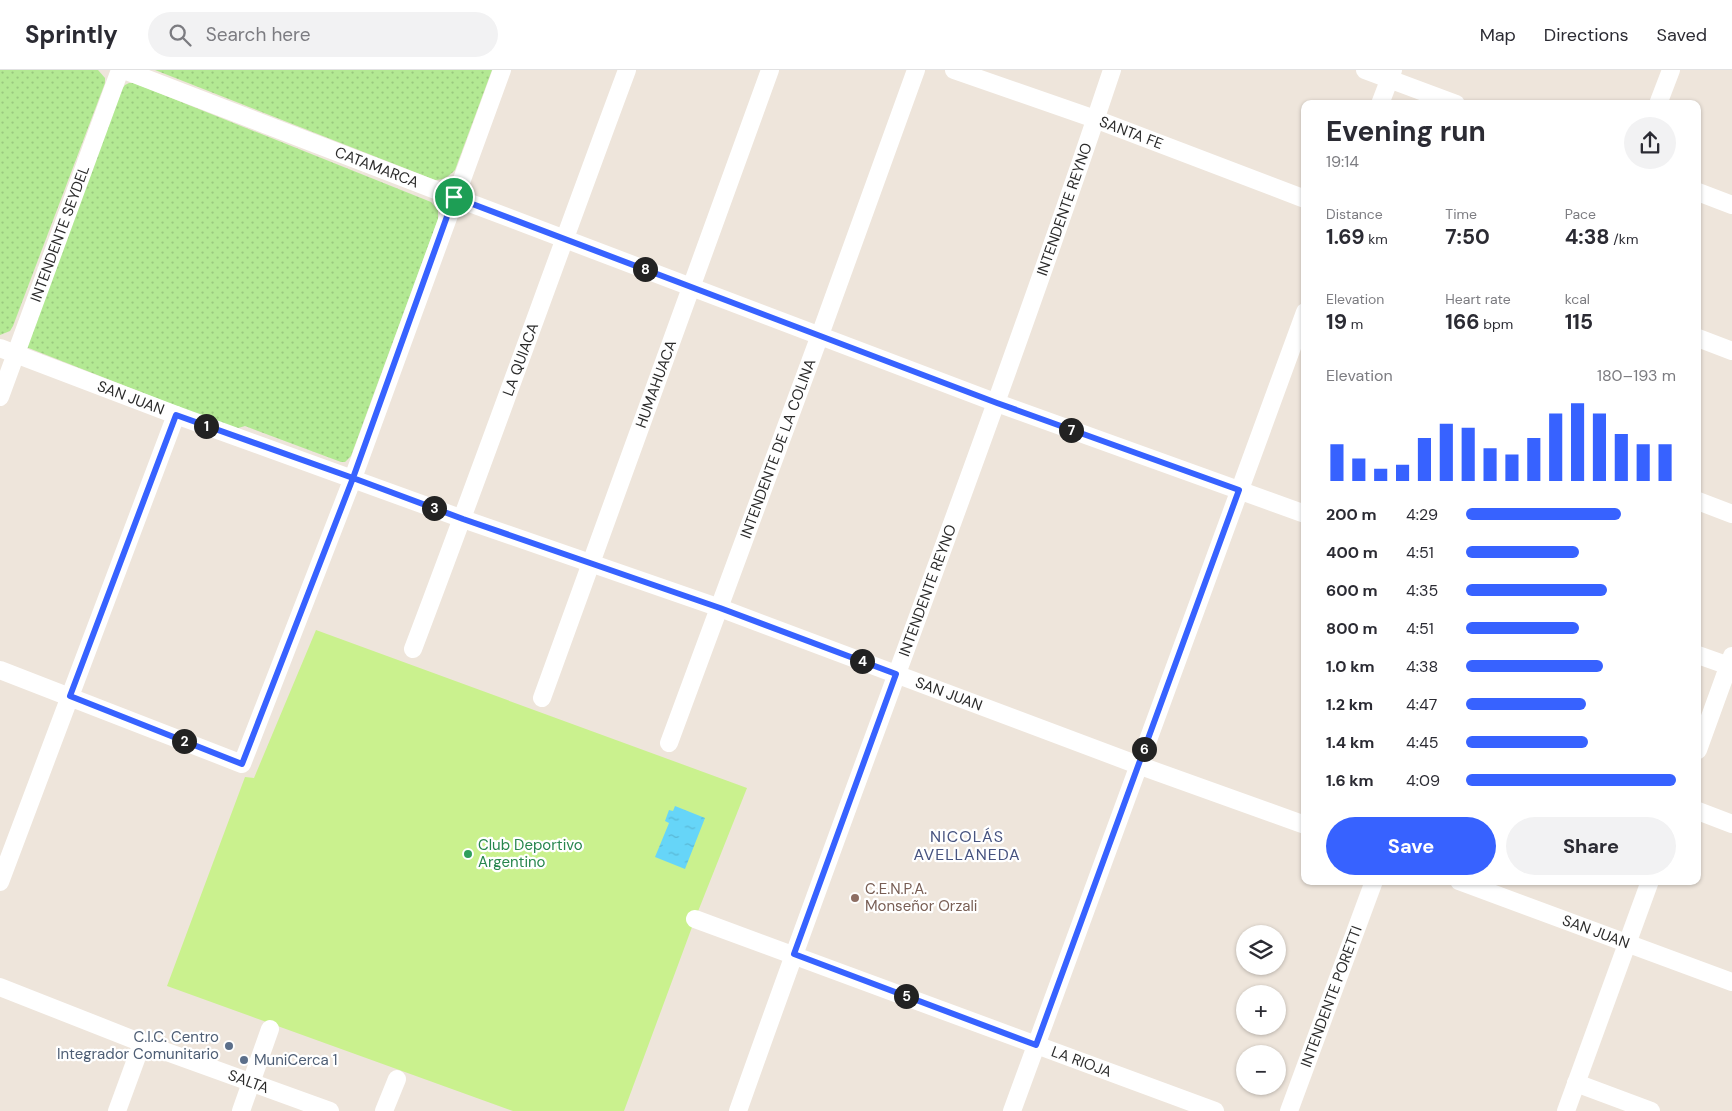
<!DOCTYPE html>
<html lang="en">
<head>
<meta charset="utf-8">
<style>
	:root { --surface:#fff; --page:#f2f2f3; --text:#2b2b33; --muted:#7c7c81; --line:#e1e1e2; --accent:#3762ff }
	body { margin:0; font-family:"DM Sans",sans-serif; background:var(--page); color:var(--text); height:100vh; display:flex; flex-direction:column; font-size:19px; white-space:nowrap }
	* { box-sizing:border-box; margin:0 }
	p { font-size:16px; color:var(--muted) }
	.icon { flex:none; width:28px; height:28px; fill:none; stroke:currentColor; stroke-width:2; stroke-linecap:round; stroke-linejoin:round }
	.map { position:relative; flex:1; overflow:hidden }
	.drawer { position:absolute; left:1301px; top:30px; width:400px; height:785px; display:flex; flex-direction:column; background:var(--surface); border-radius:10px; box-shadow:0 1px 4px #0004 }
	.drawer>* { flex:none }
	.buttons { position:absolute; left:1236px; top:855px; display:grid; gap:10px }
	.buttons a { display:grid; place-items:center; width:50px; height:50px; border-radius:50%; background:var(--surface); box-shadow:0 1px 4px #0004; font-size:25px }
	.pin { position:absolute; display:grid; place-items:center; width:42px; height:42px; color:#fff; margin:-21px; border:2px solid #fff; border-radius:50%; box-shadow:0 1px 5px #0007 }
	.km { position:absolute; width:25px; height:25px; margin:-12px; border-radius:50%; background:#222; color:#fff; font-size:14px; line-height:25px; text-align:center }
	.round { display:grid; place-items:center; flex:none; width:52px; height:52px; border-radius:26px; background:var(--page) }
	.overview { display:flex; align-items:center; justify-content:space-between; height:85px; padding:0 25px }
	h1 { font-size:28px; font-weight:700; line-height:38px }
	.figures { display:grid; grid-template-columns:repeat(3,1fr); gap:8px; height:85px; padding:5px 25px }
	.figures div { display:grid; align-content:center }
	.figures b { font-size:21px; font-weight:700 }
	.figures small { font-size:14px; font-weight:400 }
	.figures p { font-size:14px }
	.chart { height:140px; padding:10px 25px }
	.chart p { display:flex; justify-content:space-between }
	.chart svg { width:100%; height:90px; margin-top:5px; stroke:var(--accent); stroke-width:6 }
	.cta { display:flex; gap:10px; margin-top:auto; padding:10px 25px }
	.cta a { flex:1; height:58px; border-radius:30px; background:var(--accent); color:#fff; font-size:20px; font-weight:700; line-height:58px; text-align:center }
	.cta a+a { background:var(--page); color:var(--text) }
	ul { padding:0 25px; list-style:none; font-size:16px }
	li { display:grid; grid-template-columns:80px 60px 1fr; align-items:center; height:38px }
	li i { height:12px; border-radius:6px; background:var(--accent) }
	header { display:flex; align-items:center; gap:30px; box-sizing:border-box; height:70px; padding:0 25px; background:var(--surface); border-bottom:1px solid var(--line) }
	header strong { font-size:24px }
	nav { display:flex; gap:28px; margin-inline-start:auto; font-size:18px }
	.search { width:350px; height:45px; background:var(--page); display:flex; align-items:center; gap:12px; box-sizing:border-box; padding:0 18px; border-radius:28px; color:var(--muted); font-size:19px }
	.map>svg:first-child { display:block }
	.grass { fill:url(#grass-dots) }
	.pitch { fill:#caf18e }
	.water { fill:url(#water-ripples) }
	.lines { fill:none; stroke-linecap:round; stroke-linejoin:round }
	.street { stroke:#fff; stroke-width:18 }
	.route-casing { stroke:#fff; stroke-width:10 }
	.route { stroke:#3762ff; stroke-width:6 }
	.leisure-dot { fill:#2e9e5b; stroke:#fff; stroke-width:2 }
	.education-dot { fill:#8d6e63; stroke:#fff; stroke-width:2 }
	.service-dot { fill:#5c6f8a; stroke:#fff; stroke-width:2 }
	.labels { text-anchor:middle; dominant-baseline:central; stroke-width:4.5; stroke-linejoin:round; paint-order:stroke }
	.street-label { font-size:15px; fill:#2b2b2b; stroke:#fff }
	.leisure-label { font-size:15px; fill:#27864d; stroke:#fff; text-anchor:start }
	.education-label { font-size:15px; fill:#785e54; stroke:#fff; text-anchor:start }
	.service-label { font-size:15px; fill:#4e5e75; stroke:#fff; text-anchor:end }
	.neighbourhood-label { font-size:16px; letter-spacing:1px; fill:#47537f; stroke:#fff }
</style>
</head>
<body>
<header>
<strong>Sprintly</strong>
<div class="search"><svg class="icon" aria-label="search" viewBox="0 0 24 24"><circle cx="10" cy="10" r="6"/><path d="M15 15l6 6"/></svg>Search here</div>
<nav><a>Map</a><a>Directions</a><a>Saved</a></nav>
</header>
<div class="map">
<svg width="1732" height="1041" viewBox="0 0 1732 1041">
	<defs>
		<pattern id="grass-dots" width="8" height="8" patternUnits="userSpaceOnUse" patternTransform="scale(1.25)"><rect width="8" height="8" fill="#b3e993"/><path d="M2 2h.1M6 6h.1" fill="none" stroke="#9ac87f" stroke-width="1.8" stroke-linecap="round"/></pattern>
		<pattern id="water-ripples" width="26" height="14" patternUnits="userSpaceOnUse" patternTransform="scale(1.25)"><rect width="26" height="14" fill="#66d5f8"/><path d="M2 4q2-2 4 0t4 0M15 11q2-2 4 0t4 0" fill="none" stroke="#59b7d5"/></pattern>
	</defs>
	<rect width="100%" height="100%" fill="#eee5db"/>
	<g class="grass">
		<path d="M0,0H98L105,8V13L13,256L10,261L0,265Z"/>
		<path d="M155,0H492L455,100C449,106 444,110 435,110Z"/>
		<path d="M129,13H134L431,132L438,140V149L351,386L345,392H341L245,356L235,359L26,277L122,19L125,15Z"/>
	</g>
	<path class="pitch" d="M316,560L747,718L695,849L624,1041H513L167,916L245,707L254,708Z"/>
	<path class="water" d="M675,736L705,748L685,799L655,787L669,753L665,751L669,740L673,741Z"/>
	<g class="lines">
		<g class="street">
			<path id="s1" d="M124,0L454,127L997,333L1305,444"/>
			<path id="s2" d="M954,0L1095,49L1305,129"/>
			<path d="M1365,0L1456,34"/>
			<path d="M1380,34L1393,0"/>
			<path d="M1658,34L1671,0"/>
			<path d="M1698,122L1732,135"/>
			<path d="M1698,268L1732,281"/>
			<path id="s3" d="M0,278L176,345L463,449L720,538L1138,695L1305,755"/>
			<path id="s4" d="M0,327L120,0"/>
			<path d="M1698,431L1732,444"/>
			<path id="s5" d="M413,579C486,387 555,193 627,0"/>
			<path d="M1698,585L1732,597"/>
			<path d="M0,600L242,694L353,408L502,0"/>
			<path id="s6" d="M542,628L770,0"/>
			<path id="s7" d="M669,673L820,265L916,0"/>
			<path d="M1698,680L1732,586"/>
			<path d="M1698,741L1732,754"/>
			<path id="s8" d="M1459,811L1732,912"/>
			<path d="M0,812L176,345"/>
			<path id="s9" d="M695,849L1215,1041"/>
			<path id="s10" d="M0,917L142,973L330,1041"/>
			<path d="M1576,1013L1651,1041"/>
			<path d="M117,1041L142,973"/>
			<path d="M241,1041L270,959"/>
			<path d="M384,1041L397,1009"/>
			<path id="s11" d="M738,1041C861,693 995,350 1112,0"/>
			<path d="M1012,1041L1305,242"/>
			<path id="s12" d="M1289,1041L1374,811"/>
			<path d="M1566,1041L1650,811"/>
		</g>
	</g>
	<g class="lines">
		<g class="route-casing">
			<path id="route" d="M454,127L353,408L176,345L70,626L242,694L353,408L463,449L720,538L896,604L794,884L1036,975L1239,420L997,333L454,127"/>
		</g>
		<use href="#route" class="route"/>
	</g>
	<circle class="leisure-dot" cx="468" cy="784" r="5"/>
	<circle class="education-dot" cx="855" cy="828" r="5"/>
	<g class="service-dot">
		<circle cx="229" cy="976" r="5"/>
		<circle cx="244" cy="990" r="5"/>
	</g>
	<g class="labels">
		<g class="street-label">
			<text stroke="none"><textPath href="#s2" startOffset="188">SANTA FE</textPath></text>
			<text stroke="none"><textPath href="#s1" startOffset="271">CATAMARCA</textPath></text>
			<text stroke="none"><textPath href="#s11" startOffset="959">INTENDENTE REYNO</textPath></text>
			<text stroke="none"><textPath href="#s4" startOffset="174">INTENDENTE SEYDEL</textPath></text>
			<text stroke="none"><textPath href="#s5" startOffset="309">LA QUIACA</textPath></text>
			<text stroke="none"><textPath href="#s6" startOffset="334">HUMAHUACA</textPath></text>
			<text stroke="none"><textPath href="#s3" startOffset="140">SAN JUAN</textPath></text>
			<text stroke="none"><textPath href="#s7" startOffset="314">INTENDENTE DE LA COLINA</textPath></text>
			<text stroke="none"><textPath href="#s11" startOffset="554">INTENDENTE REYNO</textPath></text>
			<text stroke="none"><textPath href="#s3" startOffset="1010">SAN JUAN</textPath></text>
			<text stroke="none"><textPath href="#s8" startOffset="146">SAN JUAN</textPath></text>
			<text stroke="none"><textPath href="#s12" startOffset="122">INTENDENTE PORETTI</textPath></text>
			<text stroke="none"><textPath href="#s9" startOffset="412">LA RIOJA</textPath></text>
			<text stroke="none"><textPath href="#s10" startOffset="266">SALTA</textPath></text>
		</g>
		<g class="leisure-label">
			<text x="478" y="775">Club Deportivo<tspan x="478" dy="17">Argentino</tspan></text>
		</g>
		<g class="education-label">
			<text x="865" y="819">C.E.N.P.A.<tspan x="865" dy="17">Monseñor Orzali</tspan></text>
		</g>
		<g class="service-label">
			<text x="219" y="967">C.I.C. Centro<tspan x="219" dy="17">Integrador Comunitario</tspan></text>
			<text x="254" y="990" text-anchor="start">MuniCerca 1</text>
		</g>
		<g class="neighbourhood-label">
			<text x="967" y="766">NICOLÁS<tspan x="967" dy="18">AVELLANEDA</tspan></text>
		</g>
	</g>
</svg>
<div class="buttons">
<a><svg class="icon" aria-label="layers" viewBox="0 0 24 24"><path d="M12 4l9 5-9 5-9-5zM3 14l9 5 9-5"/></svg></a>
<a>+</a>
<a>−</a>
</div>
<div class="pin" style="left:454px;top:127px;background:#1e9e55"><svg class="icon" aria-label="arrive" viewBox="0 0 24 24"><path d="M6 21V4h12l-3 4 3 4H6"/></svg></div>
<b class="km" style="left:206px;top:356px">1</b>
<b class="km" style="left:184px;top:671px">2</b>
<b class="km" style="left:434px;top:438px">3</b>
<b class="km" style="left:862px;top:591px">4</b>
<b class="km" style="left:906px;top:926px">5</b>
<b class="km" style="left:1144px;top:679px">6</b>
<b class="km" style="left:1071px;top:360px">7</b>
<b class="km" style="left:645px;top:199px">8</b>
<section class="drawer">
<div class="overview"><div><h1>Evening run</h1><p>19:14</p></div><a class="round"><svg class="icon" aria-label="share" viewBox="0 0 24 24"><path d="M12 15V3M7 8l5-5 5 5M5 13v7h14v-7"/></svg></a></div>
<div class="figures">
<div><p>Distance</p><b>1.69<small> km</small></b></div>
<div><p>Time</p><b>7:50</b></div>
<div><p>Pace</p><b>4:38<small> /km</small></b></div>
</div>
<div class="figures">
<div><p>Elevation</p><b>19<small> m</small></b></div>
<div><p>Heart rate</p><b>166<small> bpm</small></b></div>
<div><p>kcal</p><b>115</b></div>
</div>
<div class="chart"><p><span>Elevation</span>180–193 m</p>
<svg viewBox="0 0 160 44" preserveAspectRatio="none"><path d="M5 44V26M15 44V33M25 44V38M35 44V36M45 44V23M55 44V16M65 44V18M75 44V28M85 44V31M95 44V23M105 44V11M115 44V6M125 44V11M135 44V21M145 44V26M155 44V26"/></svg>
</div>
<ul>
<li><b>200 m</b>4:29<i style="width:74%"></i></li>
<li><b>400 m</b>4:51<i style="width:54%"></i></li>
<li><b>600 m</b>4:35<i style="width:67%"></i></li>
<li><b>800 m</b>4:51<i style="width:54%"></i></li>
<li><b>1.0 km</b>4:38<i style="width:65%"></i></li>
<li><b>1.2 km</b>4:47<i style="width:57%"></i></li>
<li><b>1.4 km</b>4:45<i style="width:58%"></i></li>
<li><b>1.6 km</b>4:09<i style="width:100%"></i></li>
</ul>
<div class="cta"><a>Save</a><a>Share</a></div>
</section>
</div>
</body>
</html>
